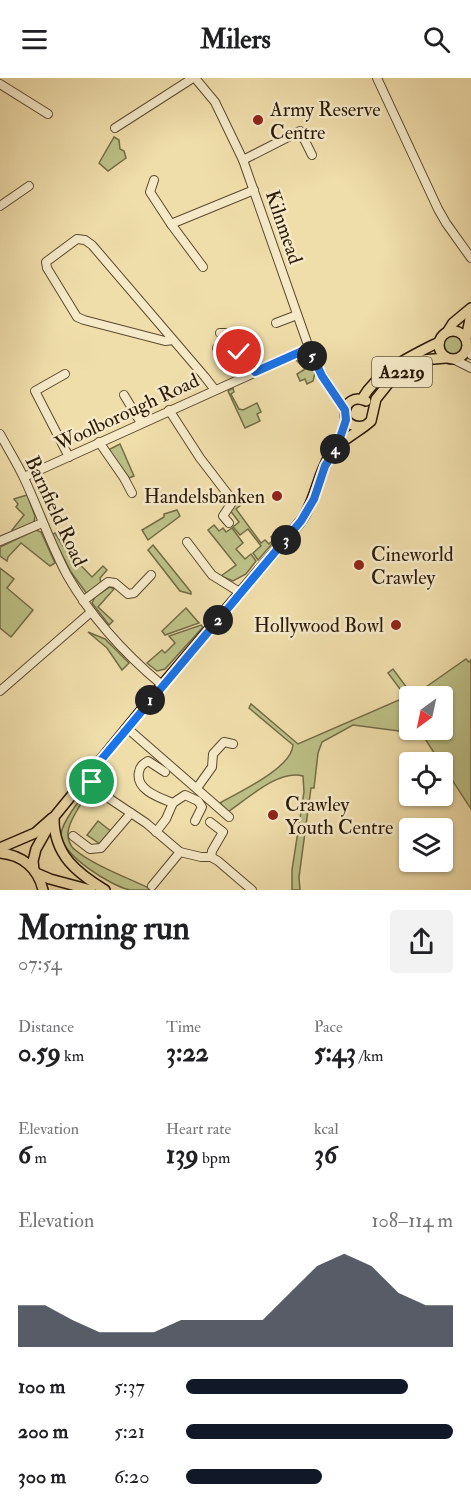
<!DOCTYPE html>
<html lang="en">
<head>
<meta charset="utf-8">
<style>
	:root { --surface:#fff; --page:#f2f2f2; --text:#202124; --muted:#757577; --accent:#111827 }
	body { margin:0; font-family:"IM FELL Double Pica",serif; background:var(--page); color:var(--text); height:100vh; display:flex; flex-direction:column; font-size:22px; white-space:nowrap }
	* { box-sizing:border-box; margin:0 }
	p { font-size:20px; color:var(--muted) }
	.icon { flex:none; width:33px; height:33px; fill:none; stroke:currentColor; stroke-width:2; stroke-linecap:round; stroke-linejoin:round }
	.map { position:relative; height:812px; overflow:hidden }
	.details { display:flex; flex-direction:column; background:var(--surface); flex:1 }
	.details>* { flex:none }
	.needle { width:39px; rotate:213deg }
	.controls { position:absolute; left:399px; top:608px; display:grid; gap:12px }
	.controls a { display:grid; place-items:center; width:54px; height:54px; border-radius:6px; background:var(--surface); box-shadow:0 2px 4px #0004; font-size:30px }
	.pin { position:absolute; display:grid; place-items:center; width:51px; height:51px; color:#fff; margin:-26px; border:3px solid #fff; border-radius:50%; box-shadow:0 2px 6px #0007 }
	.km { position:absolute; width:30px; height:30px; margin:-15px; border-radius:50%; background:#222; color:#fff; font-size:16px; line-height:30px; text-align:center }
	.round { display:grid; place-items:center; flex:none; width:63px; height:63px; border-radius:6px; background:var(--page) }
	.summary { display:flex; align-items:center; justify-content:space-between; height:102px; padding:0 18px }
	h1 { font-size:33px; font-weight:800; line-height:45px }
	.stats { display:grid; grid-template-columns:repeat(3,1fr); gap:9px; height:102px; padding:6px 18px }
	.stats div { display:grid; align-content:center }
	.stats b { font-size:26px; font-weight:800 }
	.stats small { font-size:16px; font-weight:400 }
	.stats p { font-size:16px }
	.chart { height:168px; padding:12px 18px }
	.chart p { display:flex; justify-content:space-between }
	.chart svg { width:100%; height:108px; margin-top:6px; fill:var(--accent); opacity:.7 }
	ul { padding:0 18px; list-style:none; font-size:20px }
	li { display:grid; grid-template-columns:96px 72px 1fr; align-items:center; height:45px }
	li i { height:15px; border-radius:8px; background:var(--accent) }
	header { display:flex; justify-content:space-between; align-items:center; height:78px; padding:0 18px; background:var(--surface); font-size:27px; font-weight:800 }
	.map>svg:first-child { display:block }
	.green { fill:#bcc086; stroke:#736c46; stroke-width:1.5; fill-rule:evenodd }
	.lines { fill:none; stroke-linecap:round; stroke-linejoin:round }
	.minor-casing { stroke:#5b4a30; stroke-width:10 }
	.major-casing { stroke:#2a1907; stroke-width:12 }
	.minor { stroke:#f5e9c8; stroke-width:8 }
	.major { stroke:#efddaa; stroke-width:9 }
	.route-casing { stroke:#fff; stroke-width:12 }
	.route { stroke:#1a73e8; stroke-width:8 }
	.poi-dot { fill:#8f2418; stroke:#f5e9c8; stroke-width:2 }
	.labels { text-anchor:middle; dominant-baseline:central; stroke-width:5; stroke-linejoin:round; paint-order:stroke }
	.shield { fill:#f5e9c8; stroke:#675741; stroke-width:1.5 }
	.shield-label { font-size:18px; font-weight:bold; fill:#2a1907 }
	.poi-label { font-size:20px; fill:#2a1907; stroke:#f5e9c8; text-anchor:start }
	.street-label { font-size:20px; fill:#2a1907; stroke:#f5e9c8 }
</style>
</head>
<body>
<header><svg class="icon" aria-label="menu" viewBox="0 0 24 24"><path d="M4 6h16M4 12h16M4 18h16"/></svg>Milers<svg class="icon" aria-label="search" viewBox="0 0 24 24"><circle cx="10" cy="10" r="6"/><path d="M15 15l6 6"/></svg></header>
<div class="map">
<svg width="471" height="812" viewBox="0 0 471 812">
	<rect width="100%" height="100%" fill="#efddaa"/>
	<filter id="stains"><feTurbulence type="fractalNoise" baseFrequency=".00333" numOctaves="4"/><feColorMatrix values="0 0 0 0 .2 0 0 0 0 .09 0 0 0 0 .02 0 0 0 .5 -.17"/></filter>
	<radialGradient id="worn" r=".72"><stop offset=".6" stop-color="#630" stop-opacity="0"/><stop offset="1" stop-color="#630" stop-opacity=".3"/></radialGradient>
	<g class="green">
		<path d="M114,59L119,62L120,71L124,73L126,80L108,93L99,85Z"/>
		<circle cx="453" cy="267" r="11"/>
		<path d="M300,278L309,281L315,295L313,303L307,306L305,301L300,303L297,296L305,291L295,281Z"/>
		<path d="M233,310L234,314L231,316L239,331L243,332L257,325L261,334L257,336L260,343L245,350L228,313Z"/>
		<path d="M120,366L134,398L129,400L108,372Z"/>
		<path d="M27,417L35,438L34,444L13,454L12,452L24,437L16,429L18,426L14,421Z"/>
		<path d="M243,419L246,423L236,431L261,465L265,462L269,466L273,462L271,459L284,449L285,451L258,482L253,475L261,468L248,451L240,457L233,449L239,444L229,431L234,425Z"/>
		<path d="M177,432L180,438L148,462L142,452L164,439V436Z"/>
		<path d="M214,447L219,453L223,450L226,454L232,450L243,465L236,471L245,481L251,476L256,483L246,496L233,503L221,498L236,487L208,452Z"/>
		<path d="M36,452L41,454L55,485L50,488L21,465L8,479L7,483L0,478V469Z"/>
		<path d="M55,455L65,471L92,499L103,488L107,492L100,500L101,506L87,516L71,494L52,457Z"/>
		<path d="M153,467L191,514V516L180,513L148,472Z"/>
		<path d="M0,490L14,501L7,510L33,532L11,559L0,550Z"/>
		<path d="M110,509L114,511L98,529L113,543L109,547L92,525L95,519Z"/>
		<path d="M186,530L199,545L165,557L162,553Z"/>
		<path d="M201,547L203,549L165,591L157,593L147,585L162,572L165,575L175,565L169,558Z"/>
		<path d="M88,554L105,561L129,585L122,592L107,570Z"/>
		<path d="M466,581L469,584L471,582V731L443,688L442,684H440L422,656L353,647L322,664L318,675L314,710H311L299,799L300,812H292V792L304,714L303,698C279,691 247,721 228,734L220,725C239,714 292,690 293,667L249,630L251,626L298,666L406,619L388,595L393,591L413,618ZM410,618H442V651H410Z"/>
		<path d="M88,713H92L100,718L87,717C81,725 69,744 68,754C67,759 70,768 74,771C92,787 131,801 153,812C146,812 137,812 130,812C111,808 61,777 61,756C62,745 80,720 88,713Z"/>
		<path d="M98,743L112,754L100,766L87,757Z"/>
	</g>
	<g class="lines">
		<g class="minor-casing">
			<g id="minor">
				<path d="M195,0L215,24L243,82L309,270L323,298L345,332"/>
				<path d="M377,0L438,131L446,145L471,180"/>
				<path d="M0,6L48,36"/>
				<path d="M115,50L193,0"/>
				<path d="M243,82L300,53L312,77"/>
				<path d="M154,102L150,114L171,146L203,189"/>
				<path d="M0,128L29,108"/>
				<path d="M171,146L254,112"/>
				<path d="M276,245L297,237"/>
				<path d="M220,255H225L255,294"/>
				<path d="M173,262L165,263L84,242L77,239L47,190L46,184L77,161L85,162L92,167L205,299L215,312"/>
				<path d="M467,266L471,277"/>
				<path d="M217,270L225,281L239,274"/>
				<path d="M453,281L471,290"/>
				<path d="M65,296L35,313L69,379"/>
				<path d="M124,317L141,345"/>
				<path d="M169,332L200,380L233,423L223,438L229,445"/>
				<path d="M0,356C8,371 17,385 24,400C39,432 50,465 67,497C91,539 125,576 162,607"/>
				<path d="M99,364L124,400L132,415"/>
				<path d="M24,399L309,270"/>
				<path d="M0,463L42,445"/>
				<path d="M187,464L212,497L241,515"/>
				<path d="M83,523L108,504L115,505L128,516L134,515L151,497"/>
				<path d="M0,613L91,534"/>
				<path d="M127,650L229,739"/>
				<path d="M88,699L110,721L146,745L180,774L201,779H211L218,783L252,812"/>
				<path d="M197,710L212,689L213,676L224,664L233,666"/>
				<path d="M173,725L185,717L198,723L202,729L195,743"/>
				<path d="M210,744L223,754L212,773L211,779"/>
				<path d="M156,754L166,741L173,725C160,720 135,712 139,694C140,688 143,686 148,683L165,694"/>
				<path d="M73,758L90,771L101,770L131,735"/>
				<path d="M152,808L180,774"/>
			</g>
		</g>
		<g class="major-casing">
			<g id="major">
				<circle cx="453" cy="267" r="14"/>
				<path d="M448,253L453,245L471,230"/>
				<path d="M466,261L471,236"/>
				<path d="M362,321C378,293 411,278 439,264"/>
				<path d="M364,348C336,353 341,312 366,323"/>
				<path d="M54,741C54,777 77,795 105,812"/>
				<path d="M0,770L35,755L52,740"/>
				<path d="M0,775C22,777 38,790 43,812"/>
				<path d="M34,792L33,783L36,771L54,739L162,607L301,443C316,422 317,397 330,377C341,361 358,355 371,343L376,321L388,306L403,293L422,282L446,280"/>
				<path d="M36,795L50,801L91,812"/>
			</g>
		</g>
		<use href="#minor" class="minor"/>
		<use href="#major" class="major"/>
	</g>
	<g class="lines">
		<g class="route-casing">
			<path id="route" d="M92,704L88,699L101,682L301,443L314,421L325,388L337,369L346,342L345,332L322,298L309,270L255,294L239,274"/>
		</g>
		<use href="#route" class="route"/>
	</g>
	<g class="poi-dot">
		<circle cx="258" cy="42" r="6"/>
		<circle cx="277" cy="418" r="6"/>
		<circle cx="359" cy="487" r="6"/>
		<circle cx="396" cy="547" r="6"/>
		<circle cx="273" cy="737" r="6"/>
	</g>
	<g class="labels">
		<rect class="shield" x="372" y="279" width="60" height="30" rx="4.5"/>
		<g class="shield-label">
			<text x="402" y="294">A2219</text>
		</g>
		<g class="poi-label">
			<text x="270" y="31">Army Reserve<tspan x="270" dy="23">Centre</tspan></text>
			<text x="265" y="418" text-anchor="end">Handelsbanken</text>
			<text x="371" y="476">Cineworld<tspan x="371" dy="23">Crawley</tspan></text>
			<text x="384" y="547" text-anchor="end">Hollywood Bowl</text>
			<text x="285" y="726">Crawley<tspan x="285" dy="23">Youth Centre</tspan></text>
		</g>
		<g class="street-label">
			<text transform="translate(284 149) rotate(71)">Kilnmead</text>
			<text transform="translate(127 334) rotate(-25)">Woolborough Road</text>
			<text transform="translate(56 433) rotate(65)">Barnfield Road</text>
		</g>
	</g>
	<rect width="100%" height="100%" filter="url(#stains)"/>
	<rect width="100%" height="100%" fill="url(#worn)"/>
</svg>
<div class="controls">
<a><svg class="needle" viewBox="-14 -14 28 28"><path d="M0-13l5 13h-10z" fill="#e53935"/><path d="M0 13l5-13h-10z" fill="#757577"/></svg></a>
<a><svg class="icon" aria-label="locate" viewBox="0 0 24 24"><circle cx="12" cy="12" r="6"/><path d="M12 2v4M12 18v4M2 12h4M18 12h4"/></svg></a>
<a><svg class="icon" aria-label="layers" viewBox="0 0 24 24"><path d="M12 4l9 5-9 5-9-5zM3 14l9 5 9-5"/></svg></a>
</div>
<div class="pin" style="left:92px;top:704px;background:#1e9e55"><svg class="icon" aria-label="arrive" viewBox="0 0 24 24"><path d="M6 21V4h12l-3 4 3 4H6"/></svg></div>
<div class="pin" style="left:239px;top:274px;background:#d93025"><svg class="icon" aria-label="check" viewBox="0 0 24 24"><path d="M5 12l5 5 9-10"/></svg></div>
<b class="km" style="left:150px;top:622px">1</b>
<b class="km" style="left:218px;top:542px">2</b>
<b class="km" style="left:286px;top:462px">3</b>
<b class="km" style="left:335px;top:371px">4</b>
<b class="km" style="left:312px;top:278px">5</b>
</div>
<section class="details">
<div class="summary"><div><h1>Morning run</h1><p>07:54</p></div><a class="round"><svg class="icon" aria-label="share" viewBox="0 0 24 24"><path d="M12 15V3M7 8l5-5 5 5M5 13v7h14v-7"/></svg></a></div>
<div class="stats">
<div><p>Distance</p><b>0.59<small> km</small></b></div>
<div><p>Time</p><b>3:22</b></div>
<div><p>Pace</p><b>5:43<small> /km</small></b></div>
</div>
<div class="stats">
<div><p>Elevation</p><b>6<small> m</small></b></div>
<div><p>Heart rate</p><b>139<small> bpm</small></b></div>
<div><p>kcal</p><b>36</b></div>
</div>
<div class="chart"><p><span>Elevation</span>108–114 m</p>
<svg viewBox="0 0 160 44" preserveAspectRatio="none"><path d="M0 44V27L10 27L20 33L30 38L40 38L50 38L60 33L70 33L80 33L90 33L100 22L110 11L120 6L130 11L140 22L150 27L160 27V44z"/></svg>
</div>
<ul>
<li><b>100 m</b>5:37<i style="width:83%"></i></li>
<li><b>200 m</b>5:21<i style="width:100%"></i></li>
<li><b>300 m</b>6:20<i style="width:51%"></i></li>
</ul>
</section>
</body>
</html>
